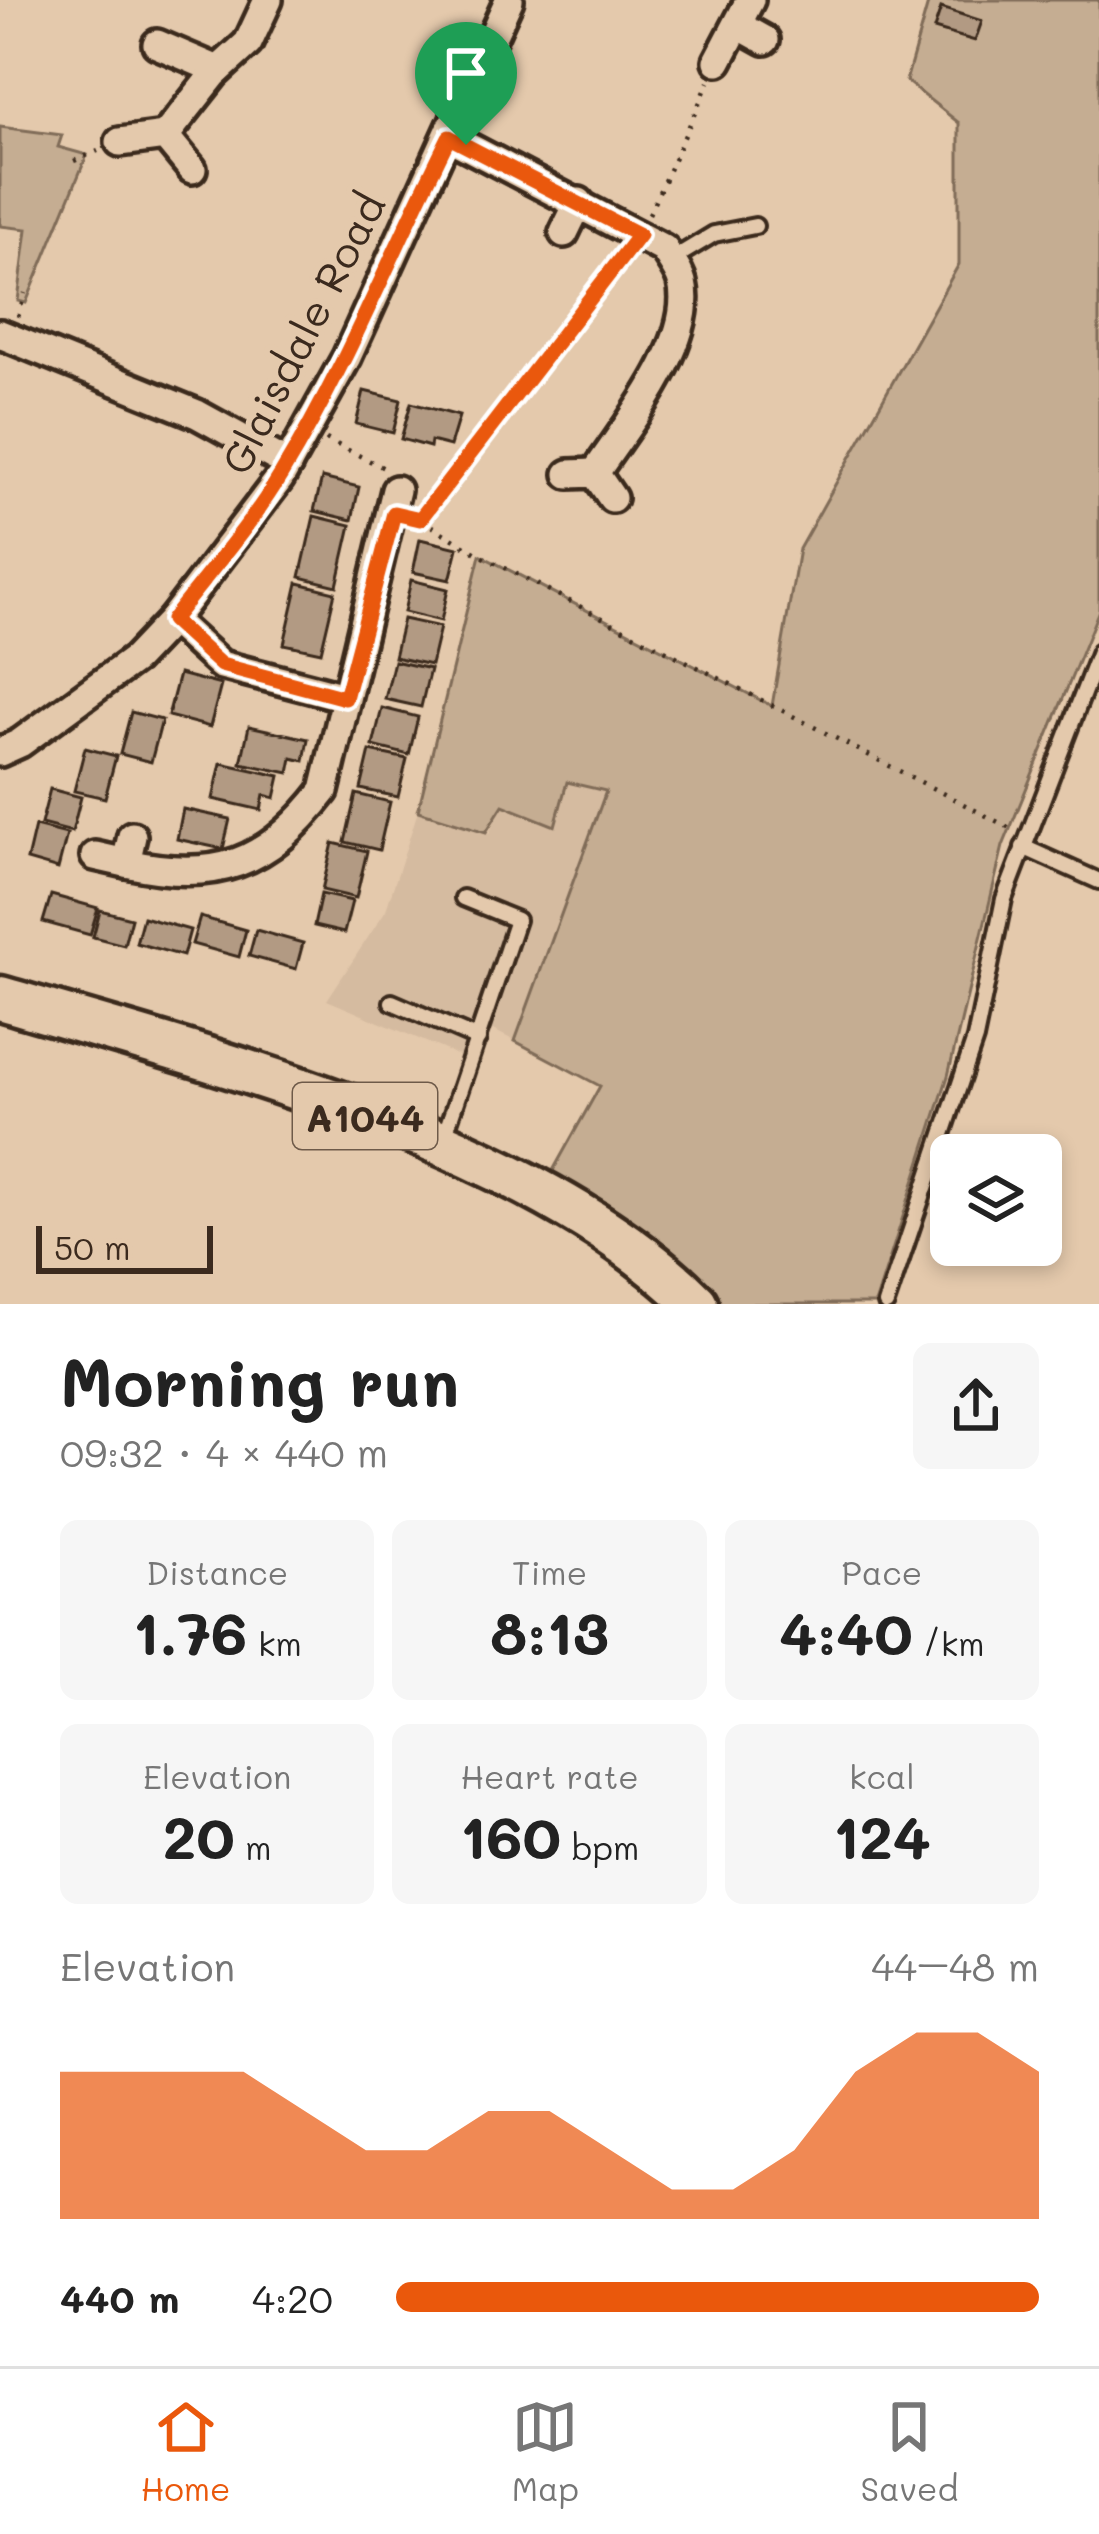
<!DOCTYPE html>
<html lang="en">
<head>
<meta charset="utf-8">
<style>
	:root { --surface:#fff; --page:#f6f6f6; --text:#222; --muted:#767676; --line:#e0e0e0; --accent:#ea580c }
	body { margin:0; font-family:Mali,sans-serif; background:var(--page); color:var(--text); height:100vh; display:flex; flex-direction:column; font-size:45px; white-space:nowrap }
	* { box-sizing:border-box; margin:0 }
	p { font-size:39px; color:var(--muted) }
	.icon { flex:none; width:66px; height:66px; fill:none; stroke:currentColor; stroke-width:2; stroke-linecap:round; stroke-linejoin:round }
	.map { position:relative; height:1304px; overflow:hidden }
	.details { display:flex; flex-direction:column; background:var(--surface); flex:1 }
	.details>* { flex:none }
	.fabs { position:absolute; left:930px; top:1134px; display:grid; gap:24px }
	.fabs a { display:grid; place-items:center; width:132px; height:132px; border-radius:18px; background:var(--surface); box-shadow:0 6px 18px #0003; font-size:60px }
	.scale { position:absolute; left:36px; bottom:30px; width:177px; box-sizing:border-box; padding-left:12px; border:6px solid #3b2a1e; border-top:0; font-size:33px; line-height:42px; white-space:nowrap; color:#3b2a1e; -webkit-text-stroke:9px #e4c9ac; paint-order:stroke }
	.pin { position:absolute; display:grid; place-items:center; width:102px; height:102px; color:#fff; margin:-123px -51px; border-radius:50% 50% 50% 0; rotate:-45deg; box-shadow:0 0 12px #0007 }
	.pin .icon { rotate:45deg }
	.round { display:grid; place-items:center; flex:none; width:126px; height:126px; border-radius:18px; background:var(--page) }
	.headline { display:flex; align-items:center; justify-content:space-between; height:204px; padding:0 60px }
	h1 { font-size:66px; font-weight:800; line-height:90px }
	.stats { display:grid; grid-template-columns:repeat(3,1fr); gap:18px; height:204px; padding:12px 60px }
	.stats div { display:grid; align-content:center; border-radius:18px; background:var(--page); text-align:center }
	.stats b { font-size:60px; font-weight:800 }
	.stats small { font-size:33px; font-weight:400 }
	.stats p { font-size:33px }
	.chart { height:336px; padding:24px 60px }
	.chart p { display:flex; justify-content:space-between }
	.chart svg { width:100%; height:216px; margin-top:12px; fill:var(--accent); opacity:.7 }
	ul { padding:0 60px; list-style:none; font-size:39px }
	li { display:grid; grid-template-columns:192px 144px 1fr; align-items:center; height:90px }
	li i { height:30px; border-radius:15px; background:var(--accent) }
	.menu { display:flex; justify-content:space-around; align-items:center; height:168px; border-top:3px solid var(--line); background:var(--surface); font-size:33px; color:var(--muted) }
	.menu a { display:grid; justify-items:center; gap:6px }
	.menu .active { color:var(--accent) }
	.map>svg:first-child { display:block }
	.built { fill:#d5bba0 }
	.green { fill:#c5ad92; stroke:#806c58; stroke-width:3 }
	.building { fill:#b29a83; stroke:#3b2a1e; stroke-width:3 }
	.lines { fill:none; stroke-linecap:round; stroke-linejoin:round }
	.service-casing { stroke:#3b2a1e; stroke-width:22 }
	.minor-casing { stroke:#3b2a1e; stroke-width:36 }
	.primary-casing { stroke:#3b2a1e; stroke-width:51 }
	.path { stroke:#3b2a1e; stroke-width:4.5; stroke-dasharray:3 9; stroke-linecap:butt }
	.service { stroke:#e4c9ac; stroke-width:14 }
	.minor { stroke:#e4c9ac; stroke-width:27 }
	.primary { stroke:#e4c9ac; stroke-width:42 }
	.route-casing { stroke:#fff; stroke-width:24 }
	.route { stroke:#ea580c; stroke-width:15 }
	.labels { text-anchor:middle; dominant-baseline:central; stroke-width:12; stroke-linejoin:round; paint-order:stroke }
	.shield { fill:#e4c9ac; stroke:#6e5a49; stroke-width:3 }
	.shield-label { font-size:39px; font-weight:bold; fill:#3b2a1e }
	.street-label { font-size:42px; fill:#3b2a1e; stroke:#e4c9ac }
</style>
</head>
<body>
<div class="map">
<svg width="1099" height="1304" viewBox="0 0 1099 1304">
	<rect width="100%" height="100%" fill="#e4c9ac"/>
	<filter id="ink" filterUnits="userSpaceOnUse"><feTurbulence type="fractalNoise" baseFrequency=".00833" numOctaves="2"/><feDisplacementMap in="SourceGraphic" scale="24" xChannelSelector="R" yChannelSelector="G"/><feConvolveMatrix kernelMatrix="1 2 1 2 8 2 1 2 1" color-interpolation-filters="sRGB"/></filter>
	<g filter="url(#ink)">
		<path class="built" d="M567,782L606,791L515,1041L483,1025L471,1061L327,1000L386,910L418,811L489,833L503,805Z"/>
		<g class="green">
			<path d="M929,0H1099V610L1003,846L948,1076L875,1304H720L646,1236L550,1176L600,1086L515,1041L606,791L567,782L555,826L503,805L486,832L418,811L480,555L772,706L799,549L959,264V123L906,81Z"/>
			<path d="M0,127L62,135L58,147L87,155L26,303L18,301L27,229L0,226Z"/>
		</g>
		<g class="building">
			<path d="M941,8L982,21L975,41L934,29Z"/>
			<path d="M364,391L401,400L393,433L356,424Z"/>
			<path d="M411,403L459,416L450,446L431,441L430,447L401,439Z"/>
			<path d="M322,478L359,487L352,520L314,511Z"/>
			<path d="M314,516L351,525L337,586L300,577Z"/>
			<path d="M420,539L458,548L450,580L413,572Z"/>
			<path d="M411,580L448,589L441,621L404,612Z"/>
			<path d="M298,583L335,592L321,652L284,644Z"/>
			<path d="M403,619L440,627L431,665L394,657Z"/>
			<path d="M394,661L430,669L421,707L385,699Z"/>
			<path d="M179,674L221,685L210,727L168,716Z"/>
			<path d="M382,708L418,717L409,755L373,746Z"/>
			<path d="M131,712L162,720L151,762L120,754Z"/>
			<path d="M249,726L308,739L304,761L292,758L289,773L241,763Z"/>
			<path d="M85,748L116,756L105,798L74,791Z"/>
			<path d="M370,751L407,759L398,797L361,789Z"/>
			<path d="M221,763L280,776L275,798L264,795L261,810L213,799Z"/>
			<path d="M50,789L81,797L72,832L41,824Z"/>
			<path d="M356,794L390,802L379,850L345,842Z"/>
			<path d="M183,809L230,819L223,849L177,839Z"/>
			<path d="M35,826L67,834L58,869L27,860Z"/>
			<path d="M333,843L367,851L356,898L322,890Z"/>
			<path d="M321,894L352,901L344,933L314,926Z"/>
			<path d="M51,895L98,908L90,935L43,922Z"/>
			<path d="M100,910L131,918L124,945L93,937Z"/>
			<path d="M143,917L190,930L183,956L136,943Z"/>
			<path d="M200,917L246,930L239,957L192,944Z"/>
			<path d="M256,930L303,943L296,969L249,956Z"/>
		</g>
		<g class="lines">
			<g class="service-casing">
				<g id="service">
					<path d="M671,260L714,234L755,226"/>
					<path d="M1023,847L1099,881"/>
					<path d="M392,1002L478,1039"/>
					<path d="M443,1140L517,920L463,898"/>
					<path d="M886,1304L975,1039L1004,899L1099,652"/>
				</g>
			</g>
			<g class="minor-casing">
				<g id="minor">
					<path d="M738,25L765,40"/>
					<path d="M157,44L218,70"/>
					<path d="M718,61L750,0"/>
					<path d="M165,136L214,74L248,43L268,0"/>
					<path d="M449,137L664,249C670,259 679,270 682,282C696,341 627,425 595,473"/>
					<path d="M120,142L165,136L192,169"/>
					<path d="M564,233L579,202"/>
					<path d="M0,334L197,414L288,464"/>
					<path d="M569,474L595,473L612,498"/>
					<path d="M172,620L221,665L345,697"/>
					<path d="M0,752L20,743L135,659L172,620L280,478L347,357L509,0"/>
					<path d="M132,836L126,863C216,883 267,865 324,791L396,490"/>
					<path d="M95,856L126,863"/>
				</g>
			</g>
			<g class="primary-casing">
				<path id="primary" d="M0,998C213,1060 539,1144 696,1304"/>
			</g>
			<g class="path">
				<path d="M74,161L98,151"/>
				<path d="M649,214L709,82"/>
				<path d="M624,254L420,519L480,555L1012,829"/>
				<path d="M18,317L25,293"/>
				<path d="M326,439L386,469"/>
			</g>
			<use href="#service" class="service"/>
			<use href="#minor" class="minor"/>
			<use href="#primary" class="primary"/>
		</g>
	</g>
	<g class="lines" filter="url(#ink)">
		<g class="route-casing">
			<path id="route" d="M449,137L639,235L420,519L394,513L345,698L221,665L172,620C209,572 251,525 282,473C347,366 393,249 449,137Z"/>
		</g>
		<use href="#route" class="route"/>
	</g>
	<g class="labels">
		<rect class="shield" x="293" y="1083" width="144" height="66" rx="9"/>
		<g class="shield-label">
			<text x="365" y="1116">A1044</text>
		</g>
		<g class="street-label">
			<text transform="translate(302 333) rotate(-63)">Glaisdale Road</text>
		</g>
	</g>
</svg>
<div class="fabs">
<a><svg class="icon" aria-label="layers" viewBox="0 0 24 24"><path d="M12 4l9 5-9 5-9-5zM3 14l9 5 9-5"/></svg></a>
</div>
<div class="scale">50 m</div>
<div class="pin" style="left:466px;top:145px;background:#1e9e55"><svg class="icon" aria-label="arrive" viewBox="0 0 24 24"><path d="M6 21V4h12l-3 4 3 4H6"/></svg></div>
</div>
<section class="details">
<div class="headline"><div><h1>Morning run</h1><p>09:32 · 4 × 440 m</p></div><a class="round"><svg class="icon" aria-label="share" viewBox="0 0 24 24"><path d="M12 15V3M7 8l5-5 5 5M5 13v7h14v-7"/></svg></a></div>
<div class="stats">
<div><p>Distance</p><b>1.76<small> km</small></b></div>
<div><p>Time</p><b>8:13</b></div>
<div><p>Pace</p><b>4:40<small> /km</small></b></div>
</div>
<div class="stats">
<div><p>Elevation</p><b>20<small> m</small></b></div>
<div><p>Heart rate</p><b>160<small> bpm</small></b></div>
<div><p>kcal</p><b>124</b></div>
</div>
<div class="chart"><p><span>Elevation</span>44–48 m</p>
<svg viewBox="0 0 160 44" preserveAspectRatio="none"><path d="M0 44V14L10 14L20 14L30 14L40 22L50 30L60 30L70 22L80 22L90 30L100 38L110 38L120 30L130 14L140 6L150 6L160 14V44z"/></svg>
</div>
<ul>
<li><b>440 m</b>4:20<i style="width:100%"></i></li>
</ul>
</section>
<nav class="menu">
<a class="active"><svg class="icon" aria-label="home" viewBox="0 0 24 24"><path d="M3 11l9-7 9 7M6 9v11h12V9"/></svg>Home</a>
<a><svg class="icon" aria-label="map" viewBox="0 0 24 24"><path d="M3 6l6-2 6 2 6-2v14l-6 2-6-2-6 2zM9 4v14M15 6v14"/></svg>Map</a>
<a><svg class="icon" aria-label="saved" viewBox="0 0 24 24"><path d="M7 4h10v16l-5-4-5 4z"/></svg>Saved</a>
</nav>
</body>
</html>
